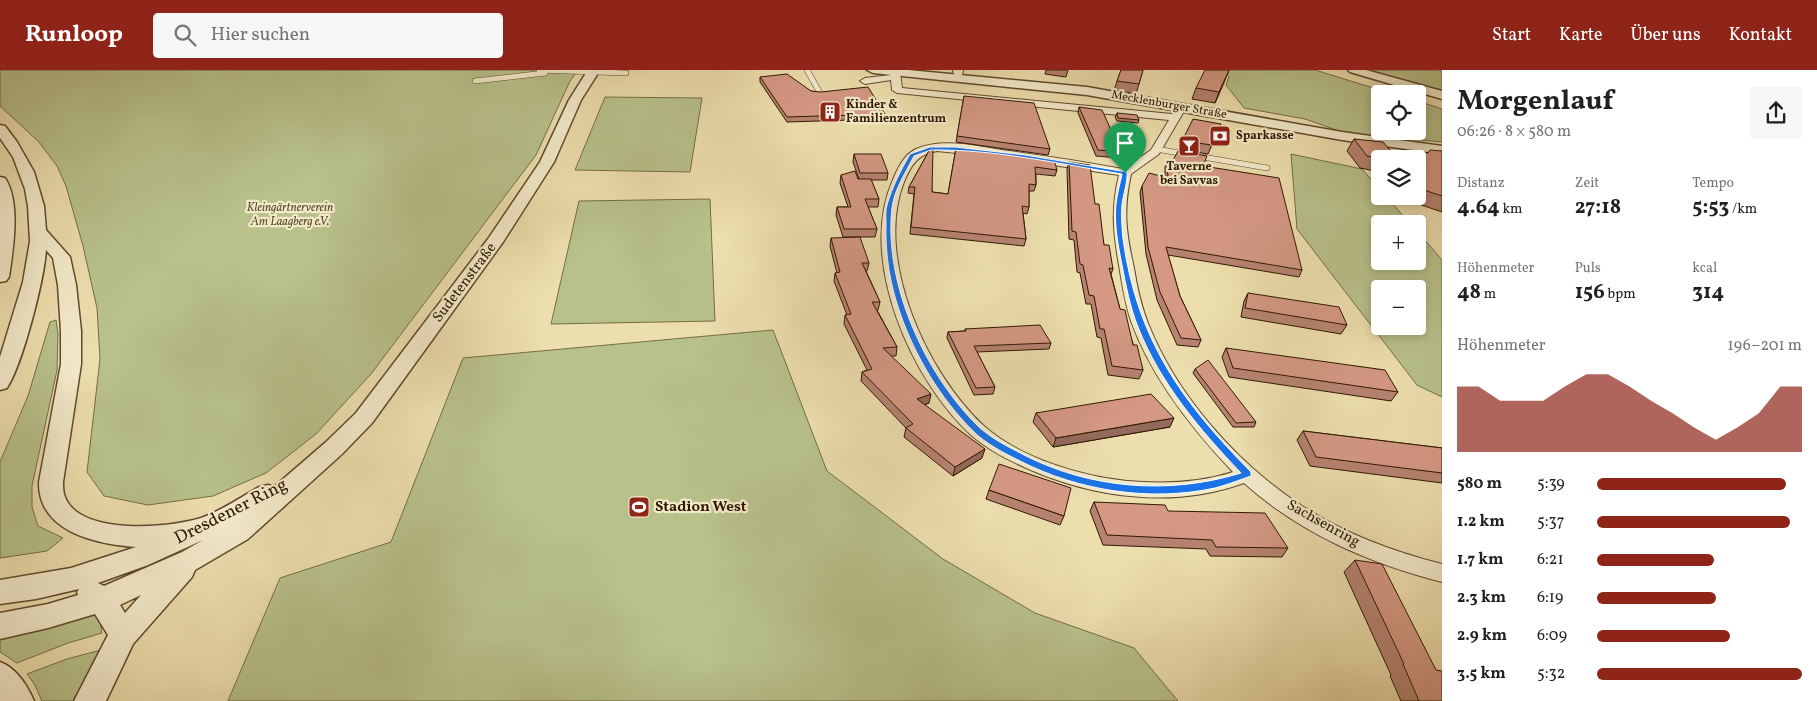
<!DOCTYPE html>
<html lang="de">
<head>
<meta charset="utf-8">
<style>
	:root { --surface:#fff; --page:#f6f6f6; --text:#202124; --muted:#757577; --accent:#8f2418 }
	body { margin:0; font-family:Vollkorn,serif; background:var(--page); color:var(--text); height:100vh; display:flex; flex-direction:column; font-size:19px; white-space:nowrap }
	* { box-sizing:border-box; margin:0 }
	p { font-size:16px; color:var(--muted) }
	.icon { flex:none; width:28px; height:28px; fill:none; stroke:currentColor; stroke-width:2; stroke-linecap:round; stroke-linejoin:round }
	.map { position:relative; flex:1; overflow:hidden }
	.drawer { display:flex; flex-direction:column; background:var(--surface); width:375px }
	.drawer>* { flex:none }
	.buttons { position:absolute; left:1371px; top:15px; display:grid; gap:10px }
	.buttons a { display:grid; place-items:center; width:55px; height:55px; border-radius:5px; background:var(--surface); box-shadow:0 2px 8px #0003; font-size:25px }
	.pin { position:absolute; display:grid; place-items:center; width:42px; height:42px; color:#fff; margin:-51px -21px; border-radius:50% 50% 50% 0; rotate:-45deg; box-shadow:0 0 5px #0007 }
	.pin .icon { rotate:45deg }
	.round { display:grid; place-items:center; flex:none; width:52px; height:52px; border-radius:5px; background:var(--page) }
	.summary { display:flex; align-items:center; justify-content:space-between; height:85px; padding:0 15px }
	h1 { font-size:28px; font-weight:700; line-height:38px }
	.metrics { display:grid; grid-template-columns:repeat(3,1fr); gap:8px; height:85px; padding:5px 15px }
	.metrics div { display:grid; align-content:center }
	.metrics b { font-size:21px; font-weight:700 }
	.metrics small { font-size:14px; font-weight:400 }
	.metrics p { font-size:14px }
	.chart { height:140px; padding:10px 15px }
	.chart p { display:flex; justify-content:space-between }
	.chart svg { width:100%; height:90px; margin-top:5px; fill:var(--accent); opacity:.7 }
	ul { padding:0 15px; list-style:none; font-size:16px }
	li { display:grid; grid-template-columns:80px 60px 1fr; align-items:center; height:38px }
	li i { height:12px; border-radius:6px; background:var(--accent) }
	header { display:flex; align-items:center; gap:30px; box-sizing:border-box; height:70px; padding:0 25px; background:var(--accent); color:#fff }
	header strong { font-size:24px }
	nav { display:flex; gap:28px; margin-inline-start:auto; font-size:18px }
	.search { width:350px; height:45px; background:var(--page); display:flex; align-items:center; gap:12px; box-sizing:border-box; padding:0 18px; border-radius:5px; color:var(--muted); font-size:19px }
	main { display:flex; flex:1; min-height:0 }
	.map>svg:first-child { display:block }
	.green { fill:#b8c18a; stroke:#746d46; fill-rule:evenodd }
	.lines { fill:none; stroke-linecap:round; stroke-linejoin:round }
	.service-casing { stroke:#5f4a2c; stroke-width:6 }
	.minor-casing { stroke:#5f4a2c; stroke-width:2 }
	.tertiary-casing { stroke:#5f4a2c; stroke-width:3 }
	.service { stroke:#f3eaca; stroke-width:5 }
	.minor { fill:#f3eaca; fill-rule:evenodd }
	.tertiary { fill:#f3eaca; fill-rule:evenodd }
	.wall { fill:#b68371; stroke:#301901 }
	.shaded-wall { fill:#946a5c; stroke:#301901 }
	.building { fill:#d49883; stroke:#301901 }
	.route { fill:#1a73e8; stroke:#fff; fill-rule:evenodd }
	.labels { text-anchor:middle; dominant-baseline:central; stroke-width:4.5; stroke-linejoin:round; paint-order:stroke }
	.far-poi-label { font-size:12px; font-weight:bold; fill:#301901; stroke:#f3eaca; text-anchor:start }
	.far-street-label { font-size:12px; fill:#301901; stroke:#f3eaca }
	.far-park-label { font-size:12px; font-style:italic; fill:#594b2a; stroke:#f3eaca }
	.street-label { font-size:15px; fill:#301901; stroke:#f3eaca }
	.poi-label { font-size:15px; font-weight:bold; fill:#301901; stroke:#f3eaca; text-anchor:start }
	.near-street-label { font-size:18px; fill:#301901; stroke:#f3eaca }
</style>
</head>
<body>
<header>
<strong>Runloop</strong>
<div class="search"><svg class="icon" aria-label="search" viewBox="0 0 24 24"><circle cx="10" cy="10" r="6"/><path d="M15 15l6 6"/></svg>Hier suchen</div>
<nav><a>Start</a><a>Karte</a><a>Über uns</a><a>Kontakt</a></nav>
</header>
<main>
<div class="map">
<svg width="1442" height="631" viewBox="0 0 1442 631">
	<rect width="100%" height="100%" fill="#eddead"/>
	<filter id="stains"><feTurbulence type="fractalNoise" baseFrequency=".004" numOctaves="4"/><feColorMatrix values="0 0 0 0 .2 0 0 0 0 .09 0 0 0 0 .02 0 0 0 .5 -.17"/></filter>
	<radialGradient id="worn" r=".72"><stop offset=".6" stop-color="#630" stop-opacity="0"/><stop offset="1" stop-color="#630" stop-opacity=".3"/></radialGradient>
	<g class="green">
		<path d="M0,0H578L570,11L536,85L371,304L316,364L266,403L213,426L148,435L104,426L87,402L100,289L97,238L83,176L66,116L57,96L39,72L0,36Z"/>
		<path d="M1222,0H1315L1393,24H1380V61H1418V31L1442,39V72L1345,63L1305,49L1244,38L1226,15L1229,7Z"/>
		<path d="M1368,0H1442V20Z"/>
		<path d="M605,27L702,28L690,102L575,100Z"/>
		<path d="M1291,84L1362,99L1380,120V126H1386L1410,154H1380V191H1418V162L1442,190V327L1417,315L1297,159ZM1380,219H1418V256H1380Z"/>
		<path d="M710,129L715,251L551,254L579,131Z"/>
		<path d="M56,250L58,264L57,300L32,416V437L38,456L63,468L47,481L0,488V392L28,326L50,252Z"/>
		<path d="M773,260L827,401L943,489L1035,543L1134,578L1178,631H228L280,508L391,472L463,288Z"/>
		<path d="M94,541L100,551L102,563L68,573L17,593L0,582V568Z"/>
		<path d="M101,580L77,631H42L35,615L27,604L67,589Z"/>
	</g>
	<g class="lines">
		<g class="service-casing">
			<g id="service">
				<path d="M539,0L626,3"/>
				<path d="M807,0L820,23"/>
				<path d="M475,11L545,3"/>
				<path d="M1156,79L1267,98"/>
			</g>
		</g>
		<g class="minor-casing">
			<g id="minor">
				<path d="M892,0H898L900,2L902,18L1172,44L1178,34H1186L1187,36L1159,84L1131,104C1123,141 1126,162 1134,198C1137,217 1141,235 1148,253C1176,324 1234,390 1296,432C1340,462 1391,481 1442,494V512C1369,493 1301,464 1244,413C1173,439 1092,428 1024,397C1006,389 987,379 971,365C912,311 858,191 892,112C897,100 903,85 916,79C944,67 980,77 1009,81C1047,86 1085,92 1123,99L1151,80L1169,50L897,23L892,20L891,10L865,14L860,11L865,8L891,5ZM937,81L1006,88L1119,105C1111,138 1113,162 1119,195C1122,214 1125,233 1131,251C1151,307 1192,359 1233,402C1199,413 1162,414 1127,411C1080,406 1020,388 984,356C927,304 874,188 904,112C911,95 918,84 937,81Z"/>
				<path d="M953,0H963L961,10H955Z"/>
			</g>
		</g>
		<g class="tertiary-casing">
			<g id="tertiary">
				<path d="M588,0H600L581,30L554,92L503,172L372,353L342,384L248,469L195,500L192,507L133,574L106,631H74L108,565L95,544L48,558L0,569V543L48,534L78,525L77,522L79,519L36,529L0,534V510L71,498L136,477C96,474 38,462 39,412L61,294V261L58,215L53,188L46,180C44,210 23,293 7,318L0,320V287L23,212L30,171L28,136L25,119L13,87L0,68V55L5,56L17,72L34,102L44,136L46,160L70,187L76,215L81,261V294L63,412C63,417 63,423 65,427C80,466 170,458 201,448C221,441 241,427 259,417L268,415L274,417L326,372L356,343L488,169L540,92L569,30ZM203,470L182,482L104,516L98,513L148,495ZM141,525L125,543L120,535Z"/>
				<path d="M867,0H908L1087,17L1342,62L1442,76V84L1342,70L1087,25L873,3Z"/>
				<path d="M1348,0H1366L1442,21V29L1350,2Z"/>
				<path d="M0,107L5,108C21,132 13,180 9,207L6,211L0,212Z"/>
				<path d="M0,592C16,598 27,615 34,631H0Z"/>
			</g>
		</g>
		<use href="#service" class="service"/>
		<use href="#minor" class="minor"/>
		<use href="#tertiary" class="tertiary"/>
	</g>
	<g class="wall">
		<path d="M1046,0H1068L1066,7L1045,4Z"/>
		<path d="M1121,0H1143L1136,24L1114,20Z"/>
		<path d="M760,7L811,21L885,44L884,49L787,52L760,12Z"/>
		<path d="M1225,10L1215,33L1192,29L1196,18Z"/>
		<path d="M964,26L1050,79L1048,85L956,72Z"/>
		<path d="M1079,37L1121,82L1119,88L1096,86L1078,43Z"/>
		<path d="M1117,43L1139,50L1138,53L1117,51L1115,47Z"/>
		<path d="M1221,54L1208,84L1179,79L1182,71Z"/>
		<path d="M1354,69L1397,88L1402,80L1428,83L1442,81V142L1395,126H1418V89H1380V102L1360,98L1347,81Z"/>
		<path d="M956,78L1057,100L1055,106L1036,104V115L1034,121H1029V137L1027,144L1023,143L1026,169L1024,176L910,164L914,124L908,123L909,117L930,79L932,122L948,124Z"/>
		<path d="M854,84L888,103L887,110H871L879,129L878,137H868L877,159L875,167H843L836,145L837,137H848L840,113L841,105L859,109L853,92Z"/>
		<path d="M1167,91L1203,96L1302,200L1299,207L1168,185L1180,226L1201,270L1198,277L1177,275L1157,230L1146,184L1140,122L1142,116L1165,107V97Z"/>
		<path d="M1069,92L1095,134L1104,175L1113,199L1111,204L1120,239L1143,300L1139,309L1108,305L1101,268L1097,267L1091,234H1086L1080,203L1077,202L1074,170L1069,169L1067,99Z"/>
		<path d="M831,168L869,193L867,201H866L880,232L878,240H877L897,277L896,286H891L929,333L924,335L982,388L953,406L904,367L906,358L861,311L862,302L867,300L844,254L845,245H847L834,211L835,203H837L830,176Z"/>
		<path d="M1248,223L1347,255L1341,264L1241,247L1244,231Z"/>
		<path d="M965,259L1051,273L1049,279L977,282L995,317L993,324L974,325L947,268L948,262L965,261Z"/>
		<path d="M1226,278L1398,322L1391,331L1229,307L1222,287Z"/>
		<path d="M1195,299L1256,352L1254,357H1233L1193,303Z"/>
		<path d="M1036,343L1170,357L1053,377L1033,352Z"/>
		<path d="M1303,361L1442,378V413L1310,396L1297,370Z"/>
		<path d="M989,420L1064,446L1060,455L986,429Z"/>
		<path d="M1094,432L1288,478L1282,487L1210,486L1206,479L1103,475L1090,441Z"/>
		<path d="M1355,490L1436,600L1442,631H1401L1390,606L1391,605L1344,502Z"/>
	</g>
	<g class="shaded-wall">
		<path d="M1229,0L1225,10L1215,33L1219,22Z"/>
		<path d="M931,324L929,333L915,338L917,329Z"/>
		<path d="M1174,348L1170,357L1053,377L1056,368Z"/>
		<path d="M985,379L982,388L953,406L955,397Z"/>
	</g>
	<g class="building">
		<path d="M1121,0H1143L1139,14L1117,11Z"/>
		<path d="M1205,0H1229L1219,22L1196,18Z"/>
		<path d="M787,4L811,21L821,22L868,17L885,44L787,47L760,7Z"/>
		<path d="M964,26L1034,33L1050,79L957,66Z"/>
		<path d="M1079,37L1102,40L1121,82L1098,80Z"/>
		<path d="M1117,43L1137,45L1139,50L1118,48Z"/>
		<path d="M1193,49L1221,54L1212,75L1182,71Z"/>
		<path d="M1354,69L1383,72L1398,89H1383L1367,86Z"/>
		<path d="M933,78L932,122L948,124L956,78L1054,90L1057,100L1035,97L1036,115L1029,114V137L1022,136L1026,169L911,157L915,117H909L930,79Z"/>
		<path d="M1402,80L1428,83L1430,80L1442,81V126L1418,118V89H1400Z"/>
		<path d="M1178,81L1207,86L1203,96L1279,108L1302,200L1166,177L1180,226L1201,270L1181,268L1160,222L1148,177L1142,116L1149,103L1168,108L1167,91L1172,92Z"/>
		<path d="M854,84H881L888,103H860Z"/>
		<path d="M1069,92L1090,95L1095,134H1099L1104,175H1109L1113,199L1109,198L1120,239L1125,240L1133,275H1137L1143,300L1112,296L1104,259H1100L1094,226L1089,225L1083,195L1080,194L1076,162L1072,161Z"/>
		<path d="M855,101L858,109H871L879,129H865L877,159H844L837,137H851L841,105Z"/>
		<path d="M860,167L869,193H862L880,232H872L897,277L883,278L931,324L917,329L985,379L955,397L906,358L913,354L862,302L872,299L845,245L851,244L835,203L840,202L831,168Z"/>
		<path d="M1248,223L1339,237L1347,255L1245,238Z"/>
		<path d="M1040,255L1051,273L974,276L995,317L976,318L948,262L966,261L965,259Z"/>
		<path d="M1226,278L1385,300L1398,322L1233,298Z"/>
		<path d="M1208,290L1256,352L1236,353L1195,299Z"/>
		<path d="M1151,324L1174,348L1056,368L1036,343Z"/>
		<path d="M1303,361L1442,378V403L1316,387Z"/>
		<path d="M999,394L1071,418L1064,446L989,420Z"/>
		<path d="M1094,432L1165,435L1168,441L1265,443L1288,478L1216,477L1212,470L1107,465Z"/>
		<path d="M1355,490L1382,494L1436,600L1442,601V631H1419L1403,594H1404Z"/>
	</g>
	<path class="route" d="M930,77H955L1025,85L1127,102C1128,112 1123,124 1122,135C1121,146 1122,159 1123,169C1137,270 1182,332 1251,402V406C1239,410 1227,415 1215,418C1151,432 1079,421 1020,391C1004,383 986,374 973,361C940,328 915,286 900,243C890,214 885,185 886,154C886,148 885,141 887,135C892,117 901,100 910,84ZM931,80C995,79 1059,94 1122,104C1120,114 1117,124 1116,134C1114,154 1118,175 1122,195C1126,216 1130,237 1138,257C1160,313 1200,360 1241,403C1169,425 1091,419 1024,385C1009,377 992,369 979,357C947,326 922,284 907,243C895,210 888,173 892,138C894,120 906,102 914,86Z"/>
	<defs>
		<g id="building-square" transform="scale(1.125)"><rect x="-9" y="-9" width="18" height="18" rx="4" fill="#8f2418" stroke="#f3eaca"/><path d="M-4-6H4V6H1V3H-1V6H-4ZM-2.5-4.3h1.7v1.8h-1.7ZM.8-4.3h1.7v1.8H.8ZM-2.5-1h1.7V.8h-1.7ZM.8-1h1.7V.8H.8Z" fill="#fff"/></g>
		<g id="bank-square" transform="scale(1.125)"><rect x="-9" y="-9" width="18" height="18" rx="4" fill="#8f2418" stroke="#f3eaca"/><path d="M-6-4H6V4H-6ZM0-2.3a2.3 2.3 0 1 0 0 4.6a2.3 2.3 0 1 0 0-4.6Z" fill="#fff"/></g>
		<g id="bar-square" transform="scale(1.125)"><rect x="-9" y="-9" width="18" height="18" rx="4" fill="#8f2418" stroke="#f3eaca"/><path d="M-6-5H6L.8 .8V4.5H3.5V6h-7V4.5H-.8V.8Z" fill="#fff"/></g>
		<g id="stadium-square" transform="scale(1.125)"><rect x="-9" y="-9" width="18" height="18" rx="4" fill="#8f2418" stroke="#f3eaca"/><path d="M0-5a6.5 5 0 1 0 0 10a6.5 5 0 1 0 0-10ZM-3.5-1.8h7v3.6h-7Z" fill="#fff"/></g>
	</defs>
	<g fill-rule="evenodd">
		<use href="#building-square" x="830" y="42"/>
		<use href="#bank-square" x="1220" y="66"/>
		<use href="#bar-square" x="1189" y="76"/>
		<use href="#stadium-square" x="639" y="437"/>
	</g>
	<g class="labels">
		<g class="far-poi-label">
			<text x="846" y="35">Kinder &amp;<tspan x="846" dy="14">Familienzentrum</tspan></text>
			<text x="1236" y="66">Sparkasse</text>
			<text x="1189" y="97" text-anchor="middle">Taverne<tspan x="1189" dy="14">bei Savvas</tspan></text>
		</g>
		<g class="far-street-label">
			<text transform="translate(1169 35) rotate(10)">Mecklenburger Straße</text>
		</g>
		<g class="far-park-label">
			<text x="290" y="138">Kleingärtnerverein<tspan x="290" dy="14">Am Laagberg e.V.</tspan></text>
		</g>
		<g class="street-label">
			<text transform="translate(465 213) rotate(-53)">Sudetenstraße</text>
			<text transform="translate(1323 454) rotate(29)">Sachsenring</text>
		</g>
		<g class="poi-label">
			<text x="655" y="437">Stadion West</text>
		</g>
		<g class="near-street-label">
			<text transform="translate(231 442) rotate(-27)">Dresdener Ring</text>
		</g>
	</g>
	<rect width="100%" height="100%" filter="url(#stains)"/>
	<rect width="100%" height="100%" fill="url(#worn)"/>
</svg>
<div class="buttons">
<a><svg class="icon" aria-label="locate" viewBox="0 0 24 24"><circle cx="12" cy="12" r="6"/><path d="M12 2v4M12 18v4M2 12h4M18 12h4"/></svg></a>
<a><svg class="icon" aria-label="layers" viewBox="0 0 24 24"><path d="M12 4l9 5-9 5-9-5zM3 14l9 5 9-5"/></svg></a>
<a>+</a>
<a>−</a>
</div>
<div class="pin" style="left:1125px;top:103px;background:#1e9e55"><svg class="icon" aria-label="arrive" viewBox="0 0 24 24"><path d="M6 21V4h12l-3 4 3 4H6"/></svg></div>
</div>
<section class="drawer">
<div class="summary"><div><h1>Morgenlauf</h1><p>06:26 · 8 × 580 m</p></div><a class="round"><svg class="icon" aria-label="share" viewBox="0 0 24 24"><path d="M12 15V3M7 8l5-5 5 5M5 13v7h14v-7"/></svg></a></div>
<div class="metrics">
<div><p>Distanz</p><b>4.64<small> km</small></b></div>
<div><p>Zeit</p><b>27:18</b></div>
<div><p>Tempo</p><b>5:53<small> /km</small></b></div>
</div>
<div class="metrics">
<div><p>Höhenmeter</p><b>48<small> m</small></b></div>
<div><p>Puls</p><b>156<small> bpm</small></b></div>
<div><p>kcal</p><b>314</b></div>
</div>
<div class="chart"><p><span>Höhenmeter</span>196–201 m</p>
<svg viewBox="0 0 160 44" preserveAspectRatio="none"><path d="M0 44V12L10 12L20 19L30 19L40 19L50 12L60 6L70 6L80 12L90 19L100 25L110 32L120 38L130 32L140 25L150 12L160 12V44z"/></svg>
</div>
<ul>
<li><b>580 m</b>5:39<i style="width:92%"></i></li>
<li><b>1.2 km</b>5:37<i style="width:94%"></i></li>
<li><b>1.7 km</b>6:21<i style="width:57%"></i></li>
<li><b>2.3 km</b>6:19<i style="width:58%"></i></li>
<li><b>2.9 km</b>6:09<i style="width:65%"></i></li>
<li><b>3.5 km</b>5:32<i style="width:100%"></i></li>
</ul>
</section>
</main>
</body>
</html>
